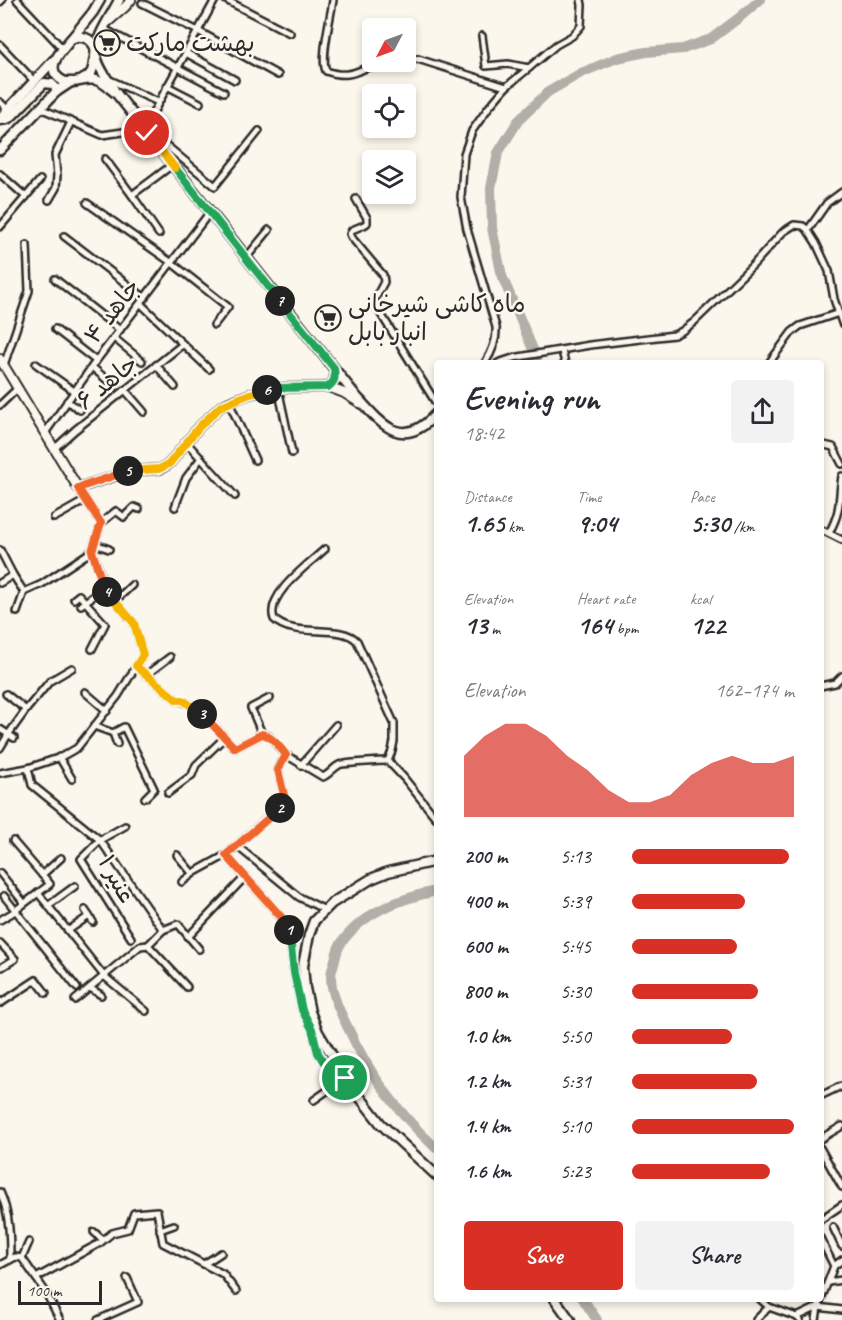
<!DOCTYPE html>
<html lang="en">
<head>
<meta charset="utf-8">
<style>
	:root { --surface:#fff; --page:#f2f2f3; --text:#2b2b33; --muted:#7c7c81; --accent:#d93025 }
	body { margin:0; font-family:Caveat,"Playpen Sans Arabic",sans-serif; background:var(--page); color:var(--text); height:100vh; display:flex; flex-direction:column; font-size:22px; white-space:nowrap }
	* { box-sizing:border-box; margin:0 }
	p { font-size:20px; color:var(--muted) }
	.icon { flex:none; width:33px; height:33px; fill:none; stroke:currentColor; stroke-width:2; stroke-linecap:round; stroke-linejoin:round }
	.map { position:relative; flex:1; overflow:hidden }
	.side { position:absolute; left:434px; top:360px; width:390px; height:942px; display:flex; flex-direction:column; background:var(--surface); border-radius:6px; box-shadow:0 3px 9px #0003 }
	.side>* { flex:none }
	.needle { width:39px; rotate:229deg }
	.tools { position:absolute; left:362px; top:18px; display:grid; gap:12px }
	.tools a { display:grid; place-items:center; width:54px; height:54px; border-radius:6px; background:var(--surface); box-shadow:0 3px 9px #0003; font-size:30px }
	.scale { position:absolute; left:18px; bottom:15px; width:84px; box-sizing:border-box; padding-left:6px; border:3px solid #2b2b2b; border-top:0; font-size:16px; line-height:21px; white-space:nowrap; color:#2b2b2b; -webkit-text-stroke:4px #fbf7ec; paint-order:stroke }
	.pin { position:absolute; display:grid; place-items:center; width:51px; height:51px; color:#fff; margin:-26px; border:3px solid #fff; border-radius:50%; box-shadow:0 2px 6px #0007 }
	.km { position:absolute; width:30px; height:30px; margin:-15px; border-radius:50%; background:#222; color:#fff; font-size:16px; line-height:30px; text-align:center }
	.round { display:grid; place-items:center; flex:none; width:63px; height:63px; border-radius:6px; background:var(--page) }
	.head { display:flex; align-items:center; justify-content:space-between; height:102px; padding:0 30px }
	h1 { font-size:33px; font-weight:800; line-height:45px }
	.figures { display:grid; grid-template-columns:repeat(3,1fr); gap:9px; height:102px; padding:6px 30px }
	.figures div { display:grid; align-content:center }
	.figures b { font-size:26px; font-weight:800 }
	.figures small { font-size:16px; font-weight:400 }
	.figures p { font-size:16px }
	.chart { height:168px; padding:12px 30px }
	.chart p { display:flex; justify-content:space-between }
	.chart svg { width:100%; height:108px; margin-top:6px; fill:var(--accent); opacity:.7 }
	.cta { display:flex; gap:12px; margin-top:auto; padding:12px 30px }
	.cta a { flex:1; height:69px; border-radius:6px; background:var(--accent); color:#fff; font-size:24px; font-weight:800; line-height:69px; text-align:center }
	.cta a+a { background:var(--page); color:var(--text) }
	ul { padding:0 30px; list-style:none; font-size:20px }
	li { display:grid; grid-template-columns:96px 72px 1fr; align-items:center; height:45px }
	li i { height:15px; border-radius:8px; background:var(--accent) }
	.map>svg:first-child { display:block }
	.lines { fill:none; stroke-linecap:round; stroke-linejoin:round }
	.river { stroke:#b1afa7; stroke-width:10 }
	.street-casing { stroke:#2b2b2b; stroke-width:10 }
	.secondary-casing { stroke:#2b2b2b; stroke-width:12 }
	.primary-casing { stroke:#2b2b2b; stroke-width:13 }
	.street { stroke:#fbf7ec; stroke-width:5 }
	.secondary { stroke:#fbf7ec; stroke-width:8 }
	.primary { stroke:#fbf7ec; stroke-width:8 }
	.split-1-casing { stroke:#fff; stroke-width:12 }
	.split-2-casing { stroke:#fff; stroke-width:12 }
	.split-3-casing { stroke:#fff; stroke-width:12 }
	.split-4-casing { stroke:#fff; stroke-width:12 }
	.split-5-casing { stroke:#fff; stroke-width:12 }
	.split-6-casing { stroke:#fff; stroke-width:12 }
	.split-7-casing { stroke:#fff; stroke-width:12 }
	.split-8-casing { stroke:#fff; stroke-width:12 }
	.split-9-casing { stroke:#fff; stroke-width:12 }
	.split-1 { stroke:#22a559; stroke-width:8 }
	.split-2 { stroke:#f0652b; stroke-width:8 }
	.split-3 { stroke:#f0652b; stroke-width:8 }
	.split-4 { stroke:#f5b400; stroke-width:8 }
	.split-5 { stroke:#f0652b; stroke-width:8 }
	.split-6 { stroke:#f5b400; stroke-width:8 }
	.split-7 { stroke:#22a559; stroke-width:8 }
	.split-8 { stroke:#22a559; stroke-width:8 }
	.split-9 { stroke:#f5b400; stroke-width:8 }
	.labels { text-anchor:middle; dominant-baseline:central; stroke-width:5; stroke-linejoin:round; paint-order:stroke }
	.poi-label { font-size:24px; fill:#2b2b2b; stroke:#fbf7ec; text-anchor:start }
	.street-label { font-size:24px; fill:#2b2b2b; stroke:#fbf7ec }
</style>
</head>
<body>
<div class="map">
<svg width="842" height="1320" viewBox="0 0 842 1320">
	<rect width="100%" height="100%" fill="#fbf7ec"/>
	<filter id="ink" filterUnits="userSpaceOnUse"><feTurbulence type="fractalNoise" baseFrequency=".0167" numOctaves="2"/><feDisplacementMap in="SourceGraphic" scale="12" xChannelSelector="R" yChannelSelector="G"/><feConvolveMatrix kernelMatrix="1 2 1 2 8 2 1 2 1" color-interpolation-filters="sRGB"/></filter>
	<g filter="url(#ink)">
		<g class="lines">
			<g class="river">
				<path d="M537,363L534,352L502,276L492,228L491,188L498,153L518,121L548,92L581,73L617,58L646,52L683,49L711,39L740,17L760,0"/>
				<path d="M436,891C399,899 362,912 340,945C337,950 336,957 334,963C333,967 331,972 331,976C331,994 340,1012 348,1028C369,1074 399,1114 436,1148"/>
				<path d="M583,1299L597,1320"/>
			</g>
			<g class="street-casing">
				<g id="street">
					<path d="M17,0L63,49"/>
					<path d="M226,0L290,33"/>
					<path d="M333,0C331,16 320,58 326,71C354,81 361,66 385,62"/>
					<path d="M0,2L2,0"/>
					<path d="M142,3L198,31L278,75"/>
					<path d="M104,29L224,92"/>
					<path d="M482,36L486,66L508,64L529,68L556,45L572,36L581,26L582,5L581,0"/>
					<path d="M0,45L35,82"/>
					<path d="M186,53L235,80"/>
					<path d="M405,60L418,59L506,87"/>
					<path d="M108,79L158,102"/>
					<path d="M167,86L200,103"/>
					<path d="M0,102L8,110"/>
					<path d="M40,108L102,135L144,129L215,0"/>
					<path d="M154,137L161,141L215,186L259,131"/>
					<path d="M105,159L132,195"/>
					<path d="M0,174L26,197"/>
					<path d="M356,199L367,218V223L364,225L352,230L350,234L352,238L383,275L384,282L375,299L376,306L436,403"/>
					<path d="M49,200L56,188L57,175L55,155L71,122"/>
					<path d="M87,203L172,263L228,307L214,325"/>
					<path d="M0,227L40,180"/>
					<path d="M808,230L827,203L842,192"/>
					<path d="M159,234L132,195L172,165"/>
					<path d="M64,236L145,298"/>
					<path d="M246,258L269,230"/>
					<path d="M55,279L120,330"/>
					<path d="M141,304L209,369"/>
					<path d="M55,329L96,361"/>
					<path d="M114,338L142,361"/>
					<path d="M562,351L565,363"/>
					<path d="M485,363C492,352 497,340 496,327L467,229L461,197L464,154L472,131L489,107L506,87L529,68"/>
					<path d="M498,363L513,358L590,345L674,335L682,331L694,322L753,265L783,232L794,225L803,226L807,229L816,243L829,271L834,299L842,323"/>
					<path d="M769,363L792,332L800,326L839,313"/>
					<path d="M36,364L74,391"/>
					<path d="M4,365L29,291L27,245"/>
					<path d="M156,365L175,387"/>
					<path d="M92,367L114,386"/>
					<path d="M278,388L292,453"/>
					<path d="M125,390L144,412"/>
					<path d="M67,401L80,410"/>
					<path d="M229,402L255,460"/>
					<path d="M0,405L18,388"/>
					<path d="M45,433L96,361L210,212"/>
					<path d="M187,443L235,496"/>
					<path d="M820,444L833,447L842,464"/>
					<path d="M54,449L75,430L183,344"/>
					<path d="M78,488L101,523"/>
					<path d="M175,507L186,478L201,458"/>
					<path d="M54,518L86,500"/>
					<path d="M101,523L116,511L124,517L134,507L139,509"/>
					<path d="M820,529L842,540"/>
					<path d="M829,533C842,509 838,502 842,476"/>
					<path d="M95,544L109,549"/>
					<path d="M325,549C309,564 265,595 274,619C293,639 341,623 357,641L394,723V741L392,751L388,761L404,778L436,818"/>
					<path d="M0,550L13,575L24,592"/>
					<path d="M0,583L13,575"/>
					<path d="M24,592L42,584L92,551L101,523"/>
					<path d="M74,599L79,595L105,624L92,649"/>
					<path d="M115,601L132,585"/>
					<path d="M81,605L104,588"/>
					<path d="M17,612L24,592"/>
					<path d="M136,666L177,700C195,700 222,736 235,748L262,734L269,736L286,755L323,777C330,774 333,768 339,765C342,763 383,761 388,761"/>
					<path d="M146,675L170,657"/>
					<path d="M820,686L835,683L842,676"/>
					<path d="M85,692L107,711"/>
					<path d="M6,694L26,710"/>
					<path d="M94,726L113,733L124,727L154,789L145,798"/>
					<path d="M0,729L14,738"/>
					<path d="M113,733L117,744"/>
					<path d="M262,734L251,708L270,698"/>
					<path d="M0,748L8,735L26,710L50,681L72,668"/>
					<path d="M59,757L72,779"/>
					<path d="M301,765L336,725"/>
					<path d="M28,768L32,785L100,840L163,930"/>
					<path d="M0,773L28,768L61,757L77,748L118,696L143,655L134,623L106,591L92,551"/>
					<path d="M168,793L192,775L196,765L224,738"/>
					<path d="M125,826L100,840L81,859L131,938"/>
					<path d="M237,846L299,897L325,910"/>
					<path d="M177,855L192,873"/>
					<path d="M226,855L287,924L289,931L294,973L302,1010L312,1029L318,1053L323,1061L342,1081"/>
					<path d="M0,873L24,903"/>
					<path d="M42,875L61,858"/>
					<path d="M182,882L195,872L226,855L279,808L285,799L278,770L286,755"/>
					<path d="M38,893L104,976L146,1011"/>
					<path d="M4,896L77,988"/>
					<path d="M49,905L75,886"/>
					<path d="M85,910L93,922"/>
					<path d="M0,920L12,913L50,884L13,841"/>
					<path d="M69,930L89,916"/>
					<path d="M188,937L245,877"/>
					<path d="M0,943L15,959L2,967"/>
					<path d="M148,945L187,987"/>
					<path d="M90,988L101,995"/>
					<path d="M75,1000L140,946L148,945L163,930L178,924L199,949"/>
					<path d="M0,1001L1,1003L36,980L46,993"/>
					<path d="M820,1096L841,1086L842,1088"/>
					<path d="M314,1100L344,1079"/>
					<path d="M820,1139L842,1126"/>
					<path d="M820,1148L842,1187"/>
					<path d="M0,1192C10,1214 10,1237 10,1260"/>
					<path d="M820,1220L842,1205"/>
					<path d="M833,1227L842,1246"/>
					<path d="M160,1230L174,1225"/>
					<path d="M94,1232L103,1240"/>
					<path d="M820,1238L834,1266L818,1307L842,1310"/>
					<path d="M22,1258L29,1242"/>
					<path d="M204,1264L221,1253"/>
					<path d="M0,1265L15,1257L22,1258L45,1291L60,1320"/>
					<path d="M834,1266L842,1260"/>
					<path d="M36,1278L100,1243L112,1233L128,1229L134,1213L157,1211L163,1243L223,1274L236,1291"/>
					<path d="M828,1282L842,1280"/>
					<path d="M760,1299L769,1307L797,1317L800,1320"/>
					<path d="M797,1317L818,1307L816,1320"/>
					<path d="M98,1320L138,1302L127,1278"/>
					<path d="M756,1320L769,1307"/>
				</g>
			</g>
			<g class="secondary-casing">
				<g id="secondary">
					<path d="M109,21L125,7L131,0"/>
					<path d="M0,359L78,488L130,471L160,469L169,464L199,427L221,406L229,402L250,394L278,388L328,387"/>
					<path d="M334,368C335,377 336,381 328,387L344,393L360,403"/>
				</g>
			</g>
			<g class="primary-casing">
				<g id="primary">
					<path d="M72,38L93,12L100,0"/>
					<path d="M82,80C91,76 93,71 94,62C95,57 96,52 95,48C92,38 80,34 71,39C68,42 65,47 62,50C55,59 48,70 60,79C70,87 84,77 96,80C104,82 110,89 116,93C109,81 97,67 96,54C94,39 113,13 119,0"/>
					<path d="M116,93L356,396C382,425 402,451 436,414"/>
					<path d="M0,118L54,60"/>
					<path d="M0,120L7,119L11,117L44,83L52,84L56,88V92"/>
					<path d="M0,150L56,92L71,82"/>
					<path d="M436,861L388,872L371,879L332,903L314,921L309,935L303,966L305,988L310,1012L318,1032L348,1082L381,1124L436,1175"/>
					<path d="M555,1299L570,1320"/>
				</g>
			</g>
			<use href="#street" class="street"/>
			<use href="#secondary" class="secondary"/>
			<use href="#primary" class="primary"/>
		</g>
	</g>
	<g class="lines" filter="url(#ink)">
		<g class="split-1-casing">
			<path id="split-1" d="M289,930L294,973L302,1010L312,1029L318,1053L323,1061L342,1081L345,1078"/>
		</g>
		<g class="split-2-casing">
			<path id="split-2" d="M280,808L226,855L283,919L289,930"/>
		</g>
		<g class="split-3-casing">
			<path id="split-3" d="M202,714L235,748L262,734C273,737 280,747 286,755L278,770L285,799L280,808"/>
		</g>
		<g class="split-4-casing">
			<path id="split-4" d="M107,592L134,623L143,655L136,666L177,700H183L202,714"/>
		</g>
		<g class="split-5-casing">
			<path id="split-5" d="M107,592L104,588L92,551L101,523L78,488L128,471"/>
		</g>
		<g class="split-6-casing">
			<path id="split-6" d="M128,471L159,469L169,464L199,427L221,406L250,394L267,390"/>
		</g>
		<g class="split-7-casing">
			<path id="split-7" d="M267,390L278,388L328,387C336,381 335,377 334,368L280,301"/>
		</g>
		<g class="split-8-casing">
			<path id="split-8" d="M175,168L280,301"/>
		</g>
		<g class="split-9-casing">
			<path id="split-9" d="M147,133L175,168"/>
		</g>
		<use href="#split-1" class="split-1"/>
		<use href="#split-2" class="split-2"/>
		<use href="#split-3" class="split-3"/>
		<use href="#split-4" class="split-4"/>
		<use href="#split-5" class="split-5"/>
		<use href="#split-6" class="split-6"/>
		<use href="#split-7" class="split-7"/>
		<use href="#split-8" class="split-8"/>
		<use href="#split-9" class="split-9"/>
	</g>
	<defs>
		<g id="supermarket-ring" transform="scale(1.35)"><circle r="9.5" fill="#fbf7ec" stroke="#2b2b2b" stroke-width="1.5"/><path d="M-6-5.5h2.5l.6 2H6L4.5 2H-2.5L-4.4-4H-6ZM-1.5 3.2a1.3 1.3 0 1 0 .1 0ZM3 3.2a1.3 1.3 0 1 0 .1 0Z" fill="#2b2b2b"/></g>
	</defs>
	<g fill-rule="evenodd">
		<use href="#supermarket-ring" x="107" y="43"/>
		<use href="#supermarket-ring" x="328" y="318"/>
	</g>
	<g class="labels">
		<g class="poi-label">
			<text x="126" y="43">بهشت مارکت</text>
			<text x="348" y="304">ماه کاشی شیرخانی<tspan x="348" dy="28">انبار بابل</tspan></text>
		</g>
		<g class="street-label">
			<text transform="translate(112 311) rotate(-52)">جاهد ۴</text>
			<text transform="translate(107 382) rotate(-39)">جاهد ۶</text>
			<text transform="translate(117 879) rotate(61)">عنیر ۱</text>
		</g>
	</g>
</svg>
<div class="tools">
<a><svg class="needle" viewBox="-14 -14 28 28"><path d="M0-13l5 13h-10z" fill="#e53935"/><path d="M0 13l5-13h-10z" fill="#7c7c81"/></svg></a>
<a><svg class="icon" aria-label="locate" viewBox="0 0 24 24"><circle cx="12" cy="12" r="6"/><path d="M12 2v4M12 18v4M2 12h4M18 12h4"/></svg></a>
<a><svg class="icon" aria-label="layers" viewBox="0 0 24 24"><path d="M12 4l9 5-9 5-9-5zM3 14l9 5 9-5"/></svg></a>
</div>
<div class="scale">100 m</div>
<div class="pin" style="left:345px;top:1078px;background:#1e9e55"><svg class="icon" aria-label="arrive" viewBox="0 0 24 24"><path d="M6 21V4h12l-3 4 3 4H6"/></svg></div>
<div class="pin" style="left:147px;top:133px;background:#d93025"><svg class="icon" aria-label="check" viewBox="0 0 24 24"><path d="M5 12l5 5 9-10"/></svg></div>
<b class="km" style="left:289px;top:930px">1</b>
<b class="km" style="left:280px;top:808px">2</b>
<b class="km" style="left:202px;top:714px">3</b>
<b class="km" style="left:107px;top:592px">4</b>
<b class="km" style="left:128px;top:471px">5</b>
<b class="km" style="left:267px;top:390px">6</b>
<b class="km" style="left:280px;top:301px">7</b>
<section class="side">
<div class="head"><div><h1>Evening run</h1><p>18:42</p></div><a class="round"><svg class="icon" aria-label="share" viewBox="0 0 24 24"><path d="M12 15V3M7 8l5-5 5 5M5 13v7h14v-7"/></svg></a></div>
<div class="figures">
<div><p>Distance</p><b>1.65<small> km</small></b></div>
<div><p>Time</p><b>9:04</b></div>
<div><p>Pace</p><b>5:30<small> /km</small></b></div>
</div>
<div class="figures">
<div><p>Elevation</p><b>13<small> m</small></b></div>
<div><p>Heart rate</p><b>164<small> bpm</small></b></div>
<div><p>kcal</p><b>122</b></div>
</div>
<div class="chart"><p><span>Elevation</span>162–174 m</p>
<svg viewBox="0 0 160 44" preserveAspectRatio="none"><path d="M0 44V19L10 11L20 6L30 6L40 11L50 19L60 25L70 33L80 38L90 38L100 35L110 27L120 22L130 19L140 22L150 22L160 19V44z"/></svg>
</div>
<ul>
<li><b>200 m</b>5:13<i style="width:97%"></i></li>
<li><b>400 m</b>5:39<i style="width:70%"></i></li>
<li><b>600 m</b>5:45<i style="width:65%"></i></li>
<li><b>800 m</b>5:30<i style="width:78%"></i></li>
<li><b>1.0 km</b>5:50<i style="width:62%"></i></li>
<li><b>1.2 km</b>5:31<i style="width:77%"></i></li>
<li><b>1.4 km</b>5:10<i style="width:100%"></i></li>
<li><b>1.6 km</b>5:23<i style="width:85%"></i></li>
</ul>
<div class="cta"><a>Save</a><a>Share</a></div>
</section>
</div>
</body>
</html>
